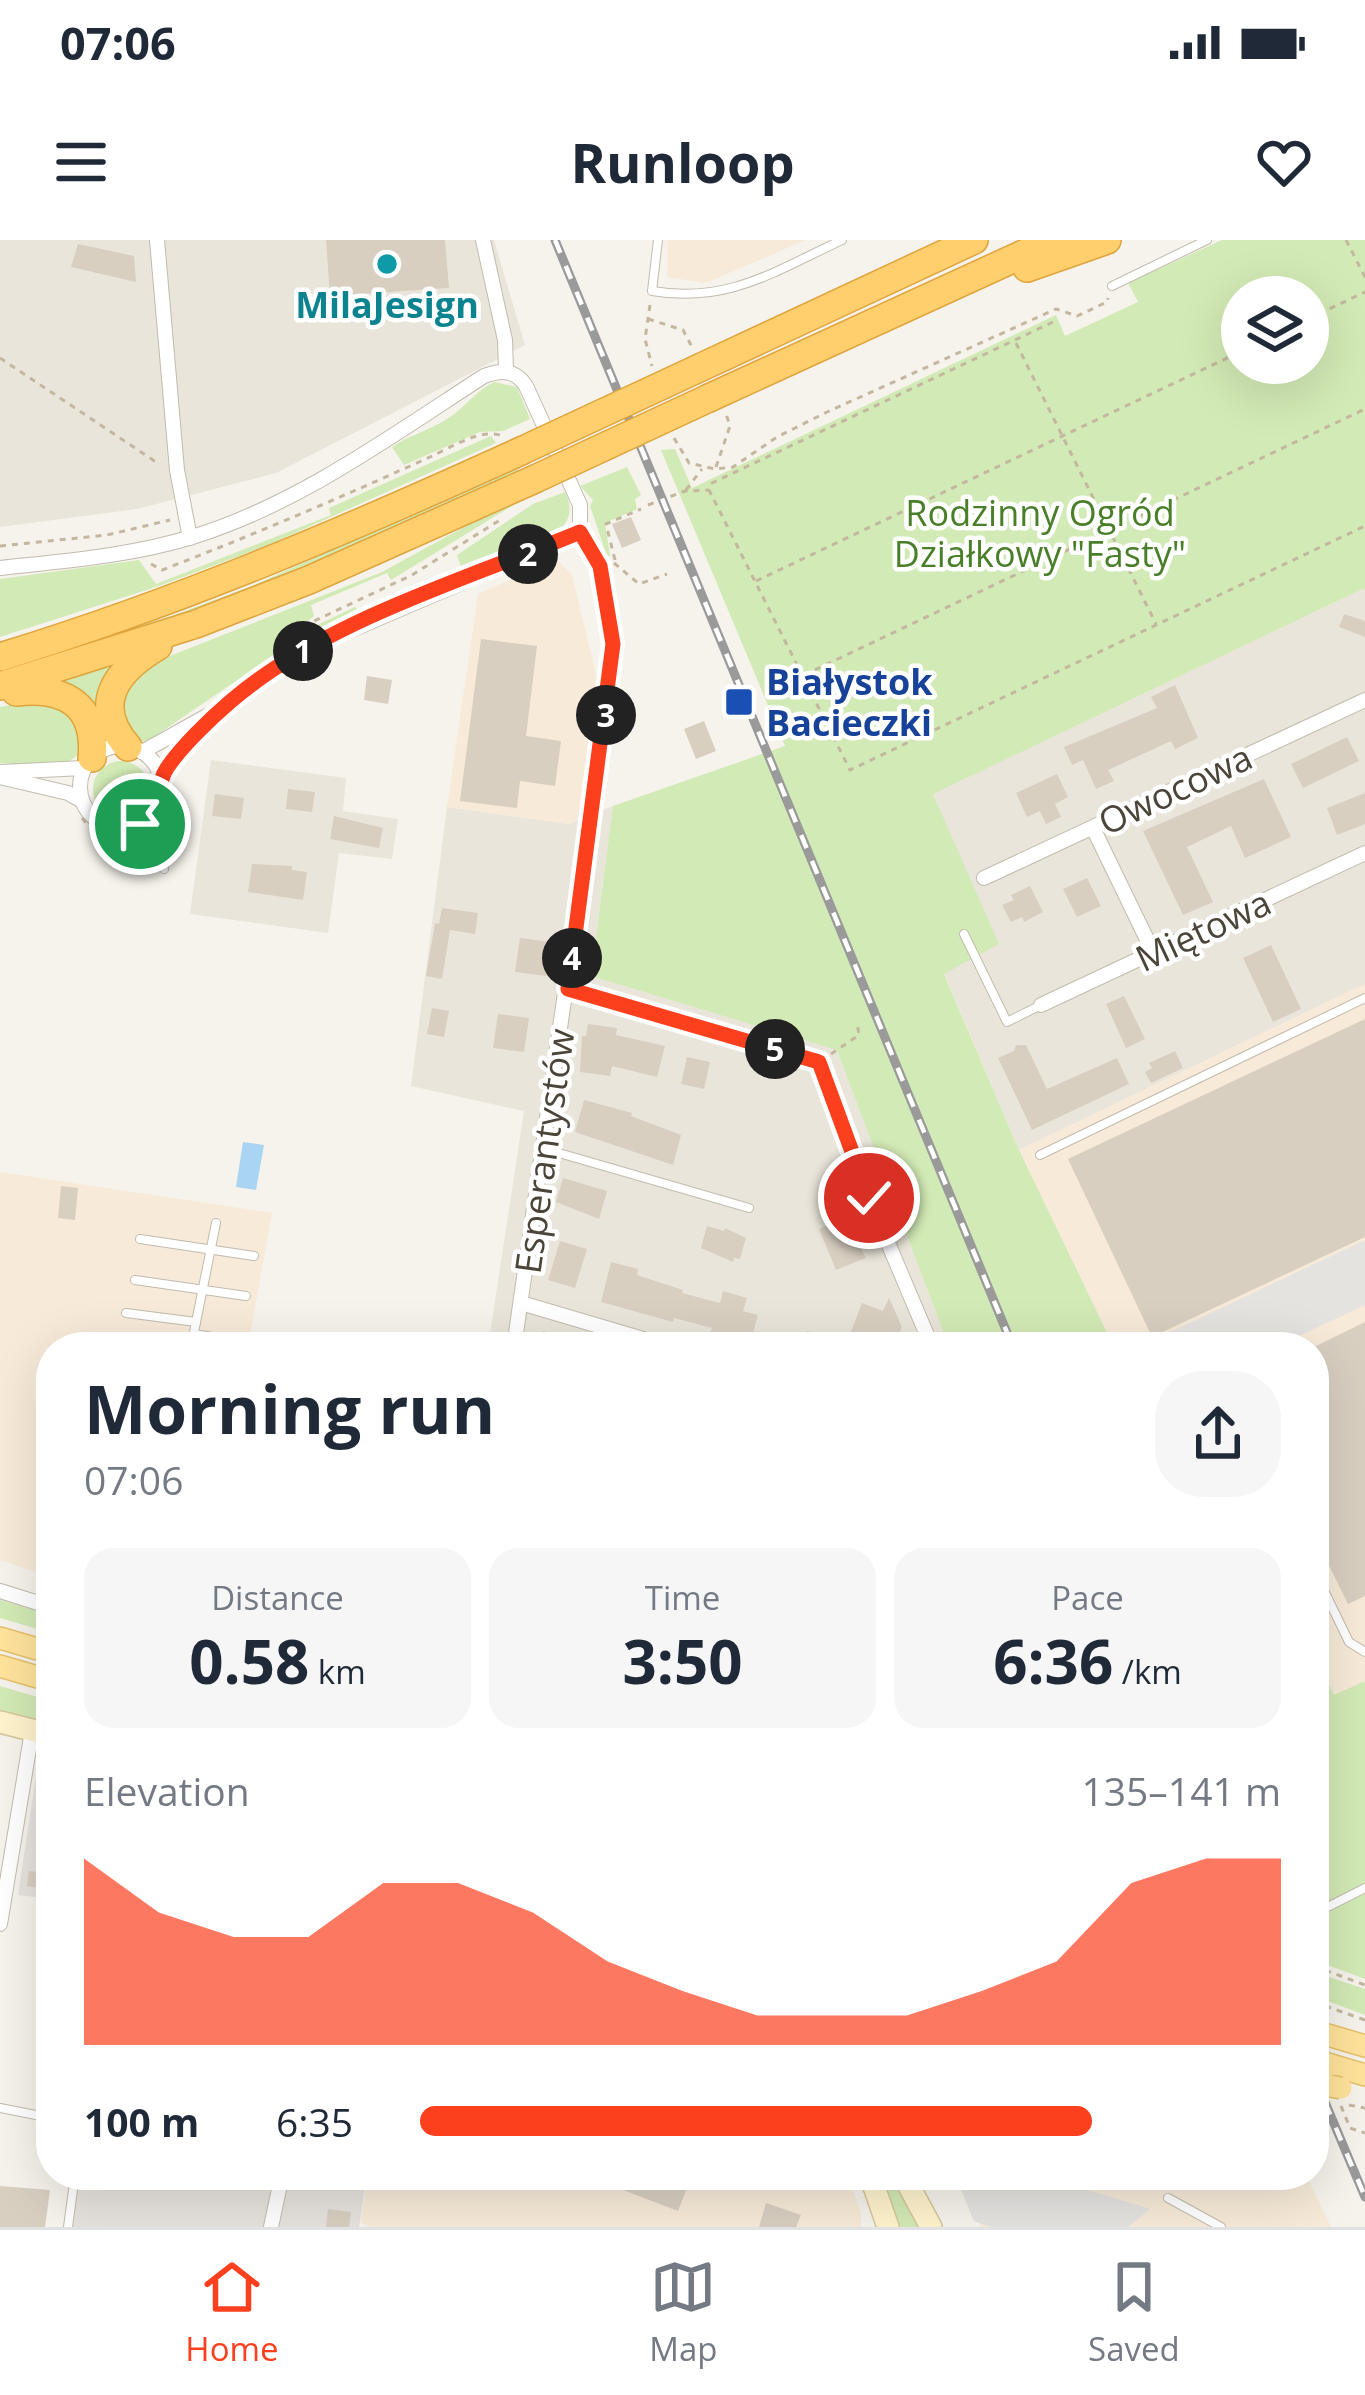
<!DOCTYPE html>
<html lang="en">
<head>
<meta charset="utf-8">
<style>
	:root { --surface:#fff; --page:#f6f6f7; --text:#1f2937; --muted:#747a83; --line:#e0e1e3; --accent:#fc3f1d }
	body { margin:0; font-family:"Open Sans",sans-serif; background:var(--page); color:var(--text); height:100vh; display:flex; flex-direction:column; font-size:45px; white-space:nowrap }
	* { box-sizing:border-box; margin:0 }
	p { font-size:39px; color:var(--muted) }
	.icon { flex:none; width:66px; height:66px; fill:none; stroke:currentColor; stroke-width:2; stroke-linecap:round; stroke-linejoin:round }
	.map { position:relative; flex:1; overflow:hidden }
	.details { position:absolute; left:36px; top:1092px; width:1293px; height:858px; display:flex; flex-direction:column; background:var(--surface); border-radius:48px; box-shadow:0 12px 48px #0002 }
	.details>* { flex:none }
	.fabs { position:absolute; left:1221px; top:36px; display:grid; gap:24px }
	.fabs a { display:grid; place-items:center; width:108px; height:108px; border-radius:50%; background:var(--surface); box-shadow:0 12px 48px #0002; font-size:60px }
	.pin { position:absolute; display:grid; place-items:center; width:102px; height:102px; color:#fff; margin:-51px; border:6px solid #fff; border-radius:50%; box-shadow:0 3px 12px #0007 }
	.km { position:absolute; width:60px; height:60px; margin:-30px; border-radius:50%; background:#222; color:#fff; font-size:33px; line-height:60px; text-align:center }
	.round { display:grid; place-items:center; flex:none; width:126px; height:126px; border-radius:48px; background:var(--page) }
	.summary { display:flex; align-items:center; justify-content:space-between; height:204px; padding:0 48px }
	h1 { font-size:66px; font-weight:700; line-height:90px }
	.stats { display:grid; grid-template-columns:repeat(3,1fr); gap:18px; height:204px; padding:12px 48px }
	.stats div { display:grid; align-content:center; border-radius:30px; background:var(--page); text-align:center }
	.stats b { font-size:60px; font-weight:700 }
	.stats small { font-size:33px; font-weight:400 }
	.stats p { font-size:33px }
	.chart { height:336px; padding:24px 48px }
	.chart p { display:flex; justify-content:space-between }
	.chart svg { width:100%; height:216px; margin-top:12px; fill:var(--accent); opacity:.7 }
	ul { padding:0 48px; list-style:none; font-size:39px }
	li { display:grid; grid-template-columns:192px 144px 1fr; align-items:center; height:90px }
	li i { height:30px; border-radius:15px; background:var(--accent) }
	.status { display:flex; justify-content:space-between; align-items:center; height:84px; padding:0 60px; background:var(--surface); direction:ltr }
	.status svg { height:33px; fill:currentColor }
	header { display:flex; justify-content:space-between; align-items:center; height:156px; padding:0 48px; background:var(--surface); font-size:54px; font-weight:700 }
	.menu { display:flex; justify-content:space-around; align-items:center; height:168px; border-top:3px solid var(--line); background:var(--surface); font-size:33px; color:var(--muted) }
	.menu a { display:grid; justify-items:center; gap:6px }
	.menu .on { color:var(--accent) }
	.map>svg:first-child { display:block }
	.residential { fill:#eae5da }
	.commercial { fill:#f7ead8 }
	.industrial { fill:#e6e2dd }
	.green { fill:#d2eab5; fill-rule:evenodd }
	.parking { fill:#e5e3e0 }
	.water { fill:#a9d4f2 }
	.building { fill:#d8cfc1 }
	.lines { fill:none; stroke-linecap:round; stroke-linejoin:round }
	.lane-casing { stroke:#c2bbae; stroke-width:10 }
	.street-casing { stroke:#c2bbae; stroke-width:16 }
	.secondary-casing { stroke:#d6c79b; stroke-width:24 }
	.primary-casing { stroke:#e6c16a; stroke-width:24 }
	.highway-casing { stroke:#e0a43c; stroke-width:30 }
	.path { stroke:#c4b79f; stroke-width:3; stroke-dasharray:6 6; stroke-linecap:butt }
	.lane { stroke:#fff; stroke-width:8 }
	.street { stroke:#fff; stroke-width:14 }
	.secondary { stroke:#fff3cd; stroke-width:21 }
	.primary { stroke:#ffe39c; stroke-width:21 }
	.highway { stroke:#ffcf6e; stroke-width:27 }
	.rail-casing { stroke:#9a9a9a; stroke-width:9 }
	.rail { stroke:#fff; stroke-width:4.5; stroke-dasharray:14; stroke-linecap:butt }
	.primary-bridge-casing { stroke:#e6c16a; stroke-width:24; stroke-linecap:butt }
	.highway-bridge-casing { stroke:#e0a43c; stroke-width:30; stroke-linecap:butt }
	.primary-bridge { stroke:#ffe39c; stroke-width:21 }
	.highway-bridge { stroke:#ffcf6e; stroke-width:27 }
	.route-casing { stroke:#fff; stroke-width:24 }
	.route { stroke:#fc3f1d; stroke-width:15 }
	.culture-dot { fill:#0f9aa8; stroke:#fff; stroke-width:4.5 }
	.transit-dot { fill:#1a4fb4; stroke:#fff; stroke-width:4.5 }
	.labels { text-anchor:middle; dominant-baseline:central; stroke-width:9; stroke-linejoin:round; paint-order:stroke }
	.culture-label { font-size:36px; font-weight:bold; fill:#0d838f; stroke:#fff }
	.park-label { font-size:36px; fill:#4a7f2a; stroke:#fff }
	.transit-label { font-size:36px; font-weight:bold; fill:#164399; stroke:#fff; text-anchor:start }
	.street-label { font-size:36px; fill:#4b4439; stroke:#fff }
</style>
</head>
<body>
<div class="status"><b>07:06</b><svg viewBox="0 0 49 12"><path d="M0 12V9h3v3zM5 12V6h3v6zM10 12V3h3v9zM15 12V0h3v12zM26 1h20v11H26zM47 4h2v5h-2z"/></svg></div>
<header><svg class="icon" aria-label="menu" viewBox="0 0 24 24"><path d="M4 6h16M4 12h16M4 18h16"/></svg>Runloop<svg class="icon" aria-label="heart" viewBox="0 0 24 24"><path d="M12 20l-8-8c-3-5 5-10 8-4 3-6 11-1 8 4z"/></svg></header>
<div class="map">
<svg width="1365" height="1987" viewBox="0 0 1365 1987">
	<rect width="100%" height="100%" fill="#f6f3ec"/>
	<g class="residential">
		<path d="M0,0H494L525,105L276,233L137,269L0,287Z"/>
		<path d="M1365,348V744L1019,910L944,733L932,554Z"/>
		<path d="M211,520L346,538L343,571L398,579L392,619L339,613L328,693L190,674Z"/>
		<path d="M613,566L591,736L837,809L949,1107H488L524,871L411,846L447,567L569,584Z"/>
	</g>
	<g class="commercial">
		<path d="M668,0H806L706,43L667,37Z"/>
		<path d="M556,319L572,335L601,455L587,576L569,584L447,567L478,354Z"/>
		<path d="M1365,744V1441L1334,1456L1314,1414V1107H1114L1019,910Z"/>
		<path d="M0,932L272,973L248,1107H51V1337L0,1320Z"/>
		<path d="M368,1935H847L861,1972V1987H371L361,1983Z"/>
		<path d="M954,1935H1306L1331,1987H981Z"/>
	</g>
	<g class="industrial">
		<path d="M39,1516L51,1519V1659L18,1655Z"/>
		<path d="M80,1935H325L366,1941L359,1987H71Z"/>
	</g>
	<g class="green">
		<path d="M1222,0H1365V348L933,554L999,704L944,734L1019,910L1114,1107H949L837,810L591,736L613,566L785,506L661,210L675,209L692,248L1056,75L1065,96L1138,62L1128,43ZM1242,57H1308V123H1242Z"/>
		<path d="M494,142L517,147L530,179L503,191L480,192L404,225L392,207C410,195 430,190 447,179C466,167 474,152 494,142Z"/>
		<path d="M491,196L496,203L266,306L156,347L0,397V339L139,320L156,344L331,275L329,268Z"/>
		<path d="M517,227L520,235L280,342L0,438V429L171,376L254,345Z"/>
		<path d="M627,227L641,255L635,259L637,269L605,283L610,316H607L590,266L593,260L580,246Z"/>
		<path d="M565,252C574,270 570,284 552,295L312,396L311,388L355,367L359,372L462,330L457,315L533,264Z"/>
		<path d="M523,255L525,258L391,340L387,333L311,365L314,376L302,385L298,399L158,494L161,498L147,502L136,500L118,479L126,441L142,427L382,332Z"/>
		<path d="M115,424L110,503L105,504L58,442Z"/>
		<path d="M43,458L79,478L82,510C64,534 28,524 0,523V467Z"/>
		<circle cx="121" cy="549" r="28"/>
		<path d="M0,1360L51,1375V1393L0,1378Z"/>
		<path d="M1314,1414L1334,1455L1365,1441V1739L1314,1720Z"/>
		<path d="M0,1446L51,1461V1487L0,1472Z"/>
		<path d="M1314,1732L1365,1749V1775L1314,1756Z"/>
		<path d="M882,1935H891L919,1987H898Z"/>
	</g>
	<g class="parking">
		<path d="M1365,1000V1065L1275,1107H1173L1166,1094Z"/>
		<path d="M963,1935H1040L1150,1969L1128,1987H992L974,1981L959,1945Z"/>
	</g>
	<path class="water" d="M243,902L264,905L256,950L236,947Z"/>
	<g class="building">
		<path d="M326,0H445L449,48L330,56Z"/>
		<path d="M78,4L134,16L136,42L71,27Z"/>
		<path d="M631,277L641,300L622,308L612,284Z"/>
		<path d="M1344,374L1365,381V397L1339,387Z"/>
		<path d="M481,399L537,406L526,496L561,501L555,546L520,541L517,568L460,561Z"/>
		<path d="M367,436L392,440L388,464L364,460Z"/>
		<path d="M1175,445L1198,498L1175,509L1171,501L1108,530L1114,541L1096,549L1083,520L1072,525L1064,507L1157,468L1151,457Z"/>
		<path d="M704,481L716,511L696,519L684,489Z"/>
		<path d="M1347,497L1359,521L1303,548L1291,524Z"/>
		<path d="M1057,534L1068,557L1055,564L1061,577L1046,584L1040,571L1027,577L1016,553Z"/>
		<path d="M1264,539L1291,597L1245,618L1231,586L1187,607L1213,662L1183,675L1143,591Z"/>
		<path d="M288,549L315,552L312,572L286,569Z"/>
		<path d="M1365,553V584L1337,595L1327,568Z"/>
		<path d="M215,554L244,558L241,579L212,576Z"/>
		<path d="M334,576L383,588L379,608L330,599Z"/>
		<path d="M252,624L292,626V630L307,632L303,660L248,652Z"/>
		<path d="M1087,638L1101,666L1077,677L1063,649Z"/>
		<path d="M1030,646L1043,672L1024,682L1022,677L1011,682L1002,665L1014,660L1011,655Z"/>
		<path d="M442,668L478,673L475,694L450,690L442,739L426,736L435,683L439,684Z"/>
		<path d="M520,698L551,702L546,736L515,732Z"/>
		<path d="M1271,705L1301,769L1273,782L1243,718Z"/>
		<path d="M1124,756L1145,799L1126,808L1106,764Z"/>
		<path d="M432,768L449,771L444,797L427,794Z"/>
		<path d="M498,774L529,778L524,812L493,808Z"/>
		<path d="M1365,779V997L1152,1097L1068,919Z"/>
		<path d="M588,784L617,788L616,795L665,806L657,837L612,826L610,836L580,832L582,796H586Z"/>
		<path d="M1016,805H1026L1047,849L1117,818L1129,844L1032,890L998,818L1014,811Z"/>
		<path d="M1175,811L1183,828L1151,843L1145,832L1152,828L1149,823Z"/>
		<path d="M687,817L710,822L704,849L681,844Z"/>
		<path d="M584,860L632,873L631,876L681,895L673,925L575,892Z"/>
		<path d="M563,938L607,951L599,979L556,962Z"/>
		<path d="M61,946L78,948L75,980L58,978Z"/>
		<path d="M845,978L866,1018L836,1030L819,989Z"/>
		<path d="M707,986L724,991L725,988L746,998L740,1019L734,1018L733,1022L701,1008Z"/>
		<path d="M560,1001L587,1009L575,1048L548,1040Z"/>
		<path d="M611,1022L638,1029L637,1035L683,1050L682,1053L720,1063L723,1051L747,1058L743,1071L758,1075L750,1103L710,1093L712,1088L674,1078L673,1082L601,1062Z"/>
		<path d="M889,1058L902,1087L894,1107H803L807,1091L847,1102L862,1063L883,1071Z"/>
		<path d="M1365,1082V1356L1348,1364L1314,1295V1107Z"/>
		<path d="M543,1091L588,1102V1107H539Z"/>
		<path d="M29,1631L47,1633L44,1649L27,1646Z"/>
		<path d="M584,1935H692L678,1971Z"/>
		<path d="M0,1946L50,1950L45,1987H0Z"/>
		<path d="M766,1963L801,1975L796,1987H759Z"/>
		<path d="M328,1969L351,1972L349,1987H326Z"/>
	</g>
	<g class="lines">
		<g class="lane-casing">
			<g id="lane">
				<path d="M658,0L652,51C728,64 775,31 842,0"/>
				<path d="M1112,46L1207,0"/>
				<path d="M154,572L164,629"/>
				<path d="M123,589L161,625"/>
				<path d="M964,694L1007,782L1041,765"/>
				<path d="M545,909L749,968"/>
				<path d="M1040,915L1365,758"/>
				<path d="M140,999L254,1016"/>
				<path d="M135,1040L246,1056"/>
				<path d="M126,1073L196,1082"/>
				<path d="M194,1094L237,1101"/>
				<path d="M191,1107L216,983"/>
				<path d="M1314,1330L1349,1402L1365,1412"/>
				<path d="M1314,1674L1365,1648"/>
				<path d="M0,1868L51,1878"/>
				<path d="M972,1935L977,1943"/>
				<path d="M1168,1958L1221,1987"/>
				<path d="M68,1987L75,1935"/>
			</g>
		</g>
		<g class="street-casing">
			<g id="street">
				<path d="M157,0L177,230L190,298"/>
				<path d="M483,0L505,100L506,131"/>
				<path d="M0,328C64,321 130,316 192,297C297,265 393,195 484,136C501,130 515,129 526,146L580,265V292"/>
				<circle cx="121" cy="547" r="41"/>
				<path d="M142,512L212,473"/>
				<path d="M0,532L84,528"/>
				<path d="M0,537L68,553L82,561"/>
				<path d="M161,538L177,514L227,465L305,410L580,292"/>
				<path d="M1093,588L1154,714"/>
				<path d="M984,638L1365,460"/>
				<path d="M568,749L819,822L869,958L932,1107"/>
				<path d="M1041,765L1365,613"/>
				<path d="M521,1063L670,1107"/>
				<path d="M514,1107L611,434C614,383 609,335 580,292"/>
				<path d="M0,1351L51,1367"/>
				<path d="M0,1684L32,1491"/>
				<path d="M271,1987L282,1935"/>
			</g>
		</g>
		<g class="secondary-casing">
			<g id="secondary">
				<path d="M0,1482L51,1495"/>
				<path d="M870,1935L888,1987"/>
				<path d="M903,1935L931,1987"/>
			</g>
		</g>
		<g class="primary-casing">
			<g id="primary">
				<path d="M0,1398L51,1413"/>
				<path d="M0,1426L51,1441"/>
				<path d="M1314,1791L1365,1806"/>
				<path d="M1331,1825L1365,1835"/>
			</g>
		</g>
		<g class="highway-casing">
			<g id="highway">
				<path d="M1027,28L1107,0"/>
				<path d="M695,130L974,0"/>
				<path d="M709,158L1054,0"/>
				<path d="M0,417C180,362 350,289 521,211"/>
				<path d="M0,446L196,384L309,340L535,239"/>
				<path d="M16,452C65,446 97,465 92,518"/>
				<path d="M128,507C90,464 117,430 158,406"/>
			</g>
		</g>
		<g class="path">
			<path d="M1346,0L1365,37"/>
			<path d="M650,65L645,99L652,126"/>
			<path d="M648,79L683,90L692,107"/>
			<path d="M1308,79L1365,52"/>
			<path d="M1053,82L712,243L709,250L850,530L1365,286"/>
			<path d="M1016,103L1156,384"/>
			<path d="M0,118L159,224"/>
			<path d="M674,198L689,223L715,229L733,227L777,197L827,172L1056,69L1077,76L1107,62L1108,58"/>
			<path d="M716,227L730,186L726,174"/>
			<path d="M686,250L702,229"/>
			<path d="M648,265L685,251L709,250"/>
			<path d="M0,306L107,295L170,280"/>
			<path d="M615,320L606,284L641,269"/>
			<path d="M614,323L639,344L667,334"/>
			<path d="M151,324L162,330C253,295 342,257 430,217C450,208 479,189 500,195"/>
			<path d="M756,341L1242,111"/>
			<path d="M307,390L312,382L412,335L500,280"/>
			<path d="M804,435L1365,169"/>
			<path d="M166,569L170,549"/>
			<path d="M82,578L91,589L114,596"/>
			<path d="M831,814L859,795L857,782"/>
			<path d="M1314,1726L1365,1745"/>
			<path d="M1314,1762L1365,1780"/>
			<path d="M1349,1865L1365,1868"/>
			<path d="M1341,1866L1350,1888L1365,1893"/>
		</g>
		<use href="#lane" class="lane"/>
		<use href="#street" class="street"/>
		<use href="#secondary" class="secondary"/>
		<use href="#primary" class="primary"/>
		<use href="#highway" class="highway"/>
		<g class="rail-casing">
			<g id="rail">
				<path d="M555,0L1013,1107"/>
				<path d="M1314,1836L1365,1957"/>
			</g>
		</g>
		<use href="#rail" class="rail"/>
		<g class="primary-bridge-casing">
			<g id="primary-bridge">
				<path d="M1314,1819L1331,1825"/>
				<path d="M1314,1843L1341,1848"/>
			</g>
		</g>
		<g class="highway-bridge-casing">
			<g id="highway-bridge">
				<path d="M521,211L695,130"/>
				<path d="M535,239L709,158"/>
			</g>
		</g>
		<use href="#primary-bridge" class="primary-bridge"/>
		<use href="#highway-bridge" class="highway-bridge"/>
	</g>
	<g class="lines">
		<g class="route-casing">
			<path id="route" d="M140,584C168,565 153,549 167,528C181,507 211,478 231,461C326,380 465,340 580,292L600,326L613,404L568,749L819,822L869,958"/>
		</g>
		<use href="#route" class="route"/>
	</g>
	<circle class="culture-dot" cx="387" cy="24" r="12"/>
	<rect class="transit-dot" x="724" y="447" width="30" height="30" rx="6"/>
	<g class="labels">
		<g class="culture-label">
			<text x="387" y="64">MilaJesign</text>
		</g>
		<g class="park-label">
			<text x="1040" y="272">Rodzinny Ogród<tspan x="1040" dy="41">Działkowy "Fasty"</tspan></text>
		</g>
		<g class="transit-label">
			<text x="766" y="441">Białystok<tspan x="766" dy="41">Bacieczki</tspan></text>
		</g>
		<g class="street-label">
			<text transform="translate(1175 549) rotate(-25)">Owocowa</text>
			<text transform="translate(1203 690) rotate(-25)">Miętowa</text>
			<text transform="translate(544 911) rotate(-82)">Esperantystów</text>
		</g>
	</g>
</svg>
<div class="fabs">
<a><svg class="icon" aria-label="layers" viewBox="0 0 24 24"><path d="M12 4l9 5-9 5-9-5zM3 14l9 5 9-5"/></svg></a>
</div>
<div class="pin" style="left:140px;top:584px;background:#1e9e55"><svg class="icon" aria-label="arrive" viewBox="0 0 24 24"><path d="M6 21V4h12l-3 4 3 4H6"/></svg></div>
<div class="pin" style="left:869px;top:958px;background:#d93025"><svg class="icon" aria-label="check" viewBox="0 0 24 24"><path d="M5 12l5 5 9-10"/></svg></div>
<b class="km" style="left:303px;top:411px">1</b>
<b class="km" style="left:528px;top:314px">2</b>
<b class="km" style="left:606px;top:475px">3</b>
<b class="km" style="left:572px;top:718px">4</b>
<b class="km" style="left:775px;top:809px">5</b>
<section class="details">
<div class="summary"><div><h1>Morning run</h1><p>07:06</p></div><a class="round"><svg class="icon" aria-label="share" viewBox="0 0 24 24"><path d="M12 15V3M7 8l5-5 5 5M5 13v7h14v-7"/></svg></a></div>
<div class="stats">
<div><p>Distance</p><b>0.58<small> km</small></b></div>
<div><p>Time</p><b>3:50</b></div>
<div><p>Pace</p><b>6:36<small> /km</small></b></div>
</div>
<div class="chart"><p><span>Elevation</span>135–141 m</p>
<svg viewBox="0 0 160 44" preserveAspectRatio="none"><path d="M0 44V6L10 17L20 22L30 22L40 11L50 11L60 17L70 27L80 33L90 38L100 38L110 38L120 33L130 27L140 11L150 6L160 6V44z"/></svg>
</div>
<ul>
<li><b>100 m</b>6:35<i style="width:78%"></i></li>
</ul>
</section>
</div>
<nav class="menu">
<a class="on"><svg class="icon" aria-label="home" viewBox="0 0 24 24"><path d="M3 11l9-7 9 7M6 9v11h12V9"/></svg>Home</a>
<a><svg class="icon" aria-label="map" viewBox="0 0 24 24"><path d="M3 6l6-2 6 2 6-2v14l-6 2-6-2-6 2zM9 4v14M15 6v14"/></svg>Map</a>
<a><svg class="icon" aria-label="saved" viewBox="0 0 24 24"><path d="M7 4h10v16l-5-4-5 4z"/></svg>Saved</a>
</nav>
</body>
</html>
